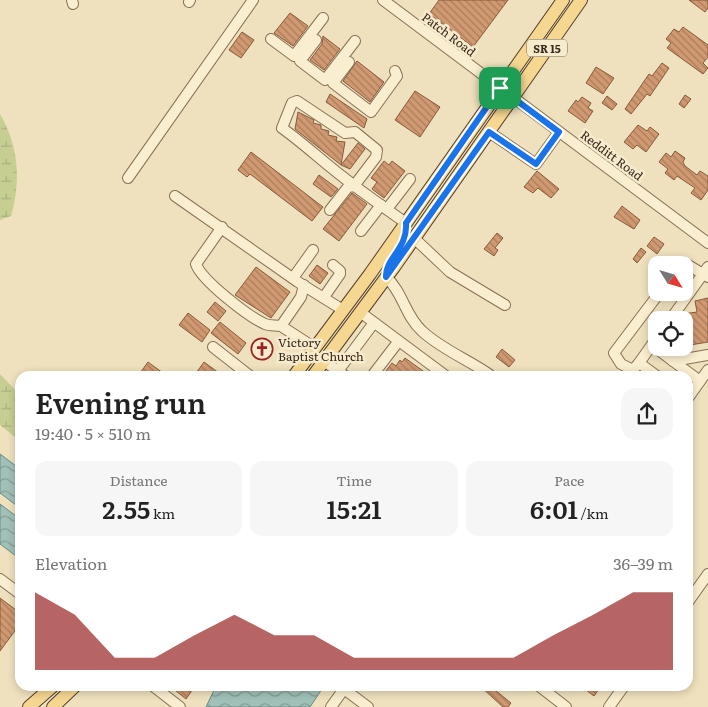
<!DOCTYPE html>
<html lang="en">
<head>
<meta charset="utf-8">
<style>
	:root { --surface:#fff; --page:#f6f6f6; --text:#222; --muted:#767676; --accent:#9a2323 }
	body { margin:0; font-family:Literata,serif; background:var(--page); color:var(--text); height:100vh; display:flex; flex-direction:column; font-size:19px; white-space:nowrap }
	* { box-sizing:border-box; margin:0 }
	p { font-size:16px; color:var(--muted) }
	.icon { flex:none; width:28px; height:28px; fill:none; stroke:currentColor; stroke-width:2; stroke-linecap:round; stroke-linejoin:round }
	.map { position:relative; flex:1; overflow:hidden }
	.side { position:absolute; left:15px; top:371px; width:678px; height:320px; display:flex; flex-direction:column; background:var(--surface); border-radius:15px; box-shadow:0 2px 8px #0003 }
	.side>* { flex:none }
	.needle { width:32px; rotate:127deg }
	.buttons { position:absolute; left:648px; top:256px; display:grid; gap:10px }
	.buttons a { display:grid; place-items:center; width:45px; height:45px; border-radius:10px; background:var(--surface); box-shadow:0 2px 8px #0003; font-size:25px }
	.pin { position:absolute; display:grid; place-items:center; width:42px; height:42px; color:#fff; margin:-21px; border-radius:10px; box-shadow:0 2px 8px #0006 }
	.round { display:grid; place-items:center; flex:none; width:52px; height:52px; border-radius:15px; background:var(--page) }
	.summary { display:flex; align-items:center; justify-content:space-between; height:85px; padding:0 20px }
	h1 { font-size:28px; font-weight:600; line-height:38px }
	.stats { display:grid; grid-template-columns:repeat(3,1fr); gap:8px; height:85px; padding:5px 20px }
	.stats div { display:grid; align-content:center; border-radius:12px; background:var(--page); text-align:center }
	.stats b { font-size:25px; font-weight:600 }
	.stats small { font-size:14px; font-weight:400 }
	.stats p { font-size:14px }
	.chart { height:140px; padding:10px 20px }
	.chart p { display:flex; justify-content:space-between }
	.chart svg { width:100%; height:90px; margin-top:5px; fill:var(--accent); opacity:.7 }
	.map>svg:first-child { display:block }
	.wetland { fill:url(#wetland-marsh) }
	.water { fill:url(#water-waves); stroke:#688e85 }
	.building { fill:url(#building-back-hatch); stroke:#885a3a }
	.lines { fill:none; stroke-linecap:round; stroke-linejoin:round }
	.minor-casing { stroke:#887156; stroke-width:12 }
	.major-casing { stroke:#553f2a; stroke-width:14 }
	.minor { stroke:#faeed0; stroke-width:10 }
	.major { stroke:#f6d792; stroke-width:12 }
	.route-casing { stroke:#fff; stroke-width:10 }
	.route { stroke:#1a73e8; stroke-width:6 }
	.labels { text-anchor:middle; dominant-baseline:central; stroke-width:5; stroke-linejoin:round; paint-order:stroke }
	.shield { fill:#f7ebcd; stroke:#716350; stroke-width:1 }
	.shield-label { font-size:11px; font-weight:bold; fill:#37291b }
	.street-label { font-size:12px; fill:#37291b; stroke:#f7ebcd }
	.poi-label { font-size:12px; fill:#37291b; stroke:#f7ebcd; text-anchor:start }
</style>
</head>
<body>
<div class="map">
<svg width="708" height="707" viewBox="0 0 708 707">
	<defs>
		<pattern id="wetland-marsh" width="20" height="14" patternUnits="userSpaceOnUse" patternTransform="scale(1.25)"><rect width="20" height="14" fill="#c6ce91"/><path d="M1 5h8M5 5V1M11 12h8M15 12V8" fill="none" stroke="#abb17c"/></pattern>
		<pattern id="water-waves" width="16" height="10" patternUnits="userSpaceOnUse" patternTransform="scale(1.25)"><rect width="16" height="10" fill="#a1c1b8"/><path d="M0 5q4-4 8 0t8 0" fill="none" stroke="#849d95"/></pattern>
		<pattern id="building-back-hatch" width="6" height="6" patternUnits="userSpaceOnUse" patternTransform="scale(1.25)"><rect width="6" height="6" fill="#d09971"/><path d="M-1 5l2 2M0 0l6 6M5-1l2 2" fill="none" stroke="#aa7d5c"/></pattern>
	</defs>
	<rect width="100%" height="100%" fill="#efe1bd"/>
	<g class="wetland">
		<path d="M0,114C19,148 21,179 11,216L0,220Z"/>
		<path d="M0,374L20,395V441L0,425Z"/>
	</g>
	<g class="water">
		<path d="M0,454L20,469V508L0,493Z"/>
		<path d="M0,504L20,519V559L0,544Z"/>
		<path d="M216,686H324L310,707H206Z"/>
	</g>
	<g class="building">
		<path d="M439,0H508L473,47L429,14Z"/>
		<path d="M689,0H708V8L705,12Z"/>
		<path d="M290,13L308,26L293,46L274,33Z"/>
		<path d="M683,27L708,45V57L703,63L708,68L703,74L667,48L671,43L666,39L674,29L679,32Z"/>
		<path d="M242,32L254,40L241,58L229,50Z"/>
		<path d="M323,36L340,49L324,70L310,60L322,44Z"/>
		<path d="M357,61L384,82L370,102L343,81Z"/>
		<path d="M662,63L669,68L650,96L647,94L631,114L625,109L649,74L652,76Z"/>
		<path d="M596,67L614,78L603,94L586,83Z"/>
		<path d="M415,91L440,107L420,137L395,120Z"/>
		<path d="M330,94L367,119L364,128L326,102Z"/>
		<path d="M685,95L691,99L684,108L679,104Z"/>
		<path d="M607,96L617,104L612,110L602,103Z"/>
		<path d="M582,97L591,103L588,108L593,111L585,123L568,111L576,100L578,102Z"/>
		<path d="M298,112L314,120L313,123L321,125V129L329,131L328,135L337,137L336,141L345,142L341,165L295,129Z"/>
		<path d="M638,125L647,131L650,127L659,134L646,152L637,145L633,149L624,142Z"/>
		<path d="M358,143L365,149L350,169L341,165Z"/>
		<path d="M675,151L685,158L683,162L685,166L697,175L700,171L708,176V190L701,200L691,193L695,188L677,176L674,180L665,173L668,169L659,162L666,153L671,157Z"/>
		<path d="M251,152L323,207L312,221L250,174L247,177L238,170Z"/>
		<path d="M384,161L389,165L392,161L405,171L384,198L372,189L377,182L371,178Z"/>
		<path d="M537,171L559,189L551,198L538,188L533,193L524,187Z"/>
		<path d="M319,175L338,189L331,197L313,184Z"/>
		<path d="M352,193L367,204L339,241L323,229Z"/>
		<path d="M622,206L640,220L634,229L614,217Z"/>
		<path d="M497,233L503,238L495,248L498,250L494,256L484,249Z"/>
		<path d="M654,237L664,244L657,254L647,246Z"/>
		<path d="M641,248L646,252L637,263L633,259Z"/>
		<path d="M317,265L328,273L320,284L309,276Z"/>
		<path d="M256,267L290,292L271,318L235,295Z"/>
		<path d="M708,298V342L684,346L683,314L697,312L695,301Z"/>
		<path d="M215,302L226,311L218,321L207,312Z"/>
		<path d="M188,313L210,330L202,342L179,325Z"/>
		<path d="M220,322L246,343L238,354L211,333Z"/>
		<path d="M502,349L515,360L509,367L496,357Z"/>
		<path d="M405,358L430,376H382L392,363L396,366L400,360L402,362Z"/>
		<path d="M148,362L167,376H138Z"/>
		<path d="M204,362L223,376H194Z"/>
		<path d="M0,598L20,613V624L0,651Z"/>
		<path d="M170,686H195L186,699Z"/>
		<path d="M480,686H490L511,703L508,707H503Z"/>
		<path d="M581,686H601L594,696Z"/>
	</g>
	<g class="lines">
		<g class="minor-casing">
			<g id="minor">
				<path d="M72,0L73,4"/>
				<path d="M383,0L708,243"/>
				<path d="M189,2L190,0"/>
				<path d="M271,39L294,56L323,18"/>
				<path d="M316,40L300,61L325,80L355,41"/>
				<path d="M349,62L333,83L371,112L397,76L395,71"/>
				<path d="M489,132L536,164L559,132"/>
				<path d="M128,178L253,0"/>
				<path d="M175,196L298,282L343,310"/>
				<path d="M387,209L410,179"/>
				<path d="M330,210L348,187L354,186L376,157L377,150L355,132L345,133L297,101L292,103L282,128C303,143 322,161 343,177C363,193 385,208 406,223"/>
				<path d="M222,227L196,264C201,280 249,317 265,324C270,326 275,325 281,326"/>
				<path d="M361,231L381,205"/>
				<path d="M414,238L450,272L505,305"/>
				<path d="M681,265L683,262L708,277"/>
				<path d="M386,277C403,292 405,316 422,331C441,349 469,360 490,375"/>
				<path d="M293,278L313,250"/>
				<path d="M304,285L301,297L281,326L315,348"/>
				<path d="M324,297L340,274V271L333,265"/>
				<path d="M360,312L446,376"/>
				<path d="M670,320L708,267"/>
				<path d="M652,345L673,361L708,355"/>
				<path d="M213,347L250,376"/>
				<path d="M324,361L345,376"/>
				<path d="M673,361L700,381"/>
				<path d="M639,363L656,339"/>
				<path d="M338,371L373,324"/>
				<path d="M372,376L398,342"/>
				<path d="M657,376L639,363L633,370L621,364L614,353L660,292"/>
				<path d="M688,398L708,370"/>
				<path d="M0,579L20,594"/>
				<path d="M688,602L708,574"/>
				<path d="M153,686L180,707"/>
				<path d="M539,686L566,707"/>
				<path d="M344,689L368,707"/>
				<path d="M331,707L346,686"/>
				<path d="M609,707L624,686"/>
			</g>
		</g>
		<g class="major-casing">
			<g id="major">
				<path d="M294,376L370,274L563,0"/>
				<path d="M313,376L394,267L581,0"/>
				<path d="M29,707L53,686"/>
				<path d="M53,707L75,686"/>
			</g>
		</g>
		<use href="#minor" class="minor"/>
		<use href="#major" class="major"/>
	</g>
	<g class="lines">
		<g class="route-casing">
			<path id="route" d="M500,88L559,132L536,164L489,132L386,277C385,258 408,249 406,223Z"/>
		</g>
		<use href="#route" class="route"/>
	</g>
	<defs>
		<g id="church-ring" transform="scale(1.125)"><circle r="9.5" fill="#f7ebcd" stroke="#9a2323" stroke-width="1.5"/><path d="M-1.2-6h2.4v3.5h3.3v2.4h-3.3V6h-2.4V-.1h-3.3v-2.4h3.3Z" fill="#9a2323"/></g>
	</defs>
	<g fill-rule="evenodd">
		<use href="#church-ring" x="262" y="349"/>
	</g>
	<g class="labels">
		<rect class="shield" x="527" y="39.5" width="40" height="17" rx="4"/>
		<g class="shield-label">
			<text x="547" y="48">SR 15</text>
		</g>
		<g class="street-label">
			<text transform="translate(449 34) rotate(37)">Patch Road</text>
			<text transform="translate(612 155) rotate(37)">Redditt Road</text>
		</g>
		<g class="poi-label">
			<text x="278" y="342">Victory<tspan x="278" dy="14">Baptist Church</tspan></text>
		</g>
	</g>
</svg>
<div class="buttons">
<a><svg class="needle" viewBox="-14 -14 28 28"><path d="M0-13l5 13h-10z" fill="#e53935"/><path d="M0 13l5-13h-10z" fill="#767676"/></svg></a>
<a><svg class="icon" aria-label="locate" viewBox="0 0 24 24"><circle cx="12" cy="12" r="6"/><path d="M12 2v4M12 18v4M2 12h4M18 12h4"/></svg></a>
</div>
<div class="pin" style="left:500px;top:88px;background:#1e9e55"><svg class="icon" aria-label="arrive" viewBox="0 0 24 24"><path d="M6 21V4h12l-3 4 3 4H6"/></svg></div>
<section class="side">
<div class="summary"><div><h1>Evening run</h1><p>19:40 · 5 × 510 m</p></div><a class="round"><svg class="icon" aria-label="share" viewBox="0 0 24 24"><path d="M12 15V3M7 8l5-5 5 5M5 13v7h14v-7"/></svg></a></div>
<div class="stats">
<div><p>Distance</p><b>2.55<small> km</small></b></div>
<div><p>Time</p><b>15:21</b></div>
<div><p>Pace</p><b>6:01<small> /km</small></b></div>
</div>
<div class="chart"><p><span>Elevation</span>36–39 m</p>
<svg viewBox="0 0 160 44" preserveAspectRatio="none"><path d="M0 44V6L10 17L20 38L30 38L40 27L50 17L60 27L70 27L80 38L90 38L100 38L110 38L120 38L130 27L140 17L150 6L160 6V44z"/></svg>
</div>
</section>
</div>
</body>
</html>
